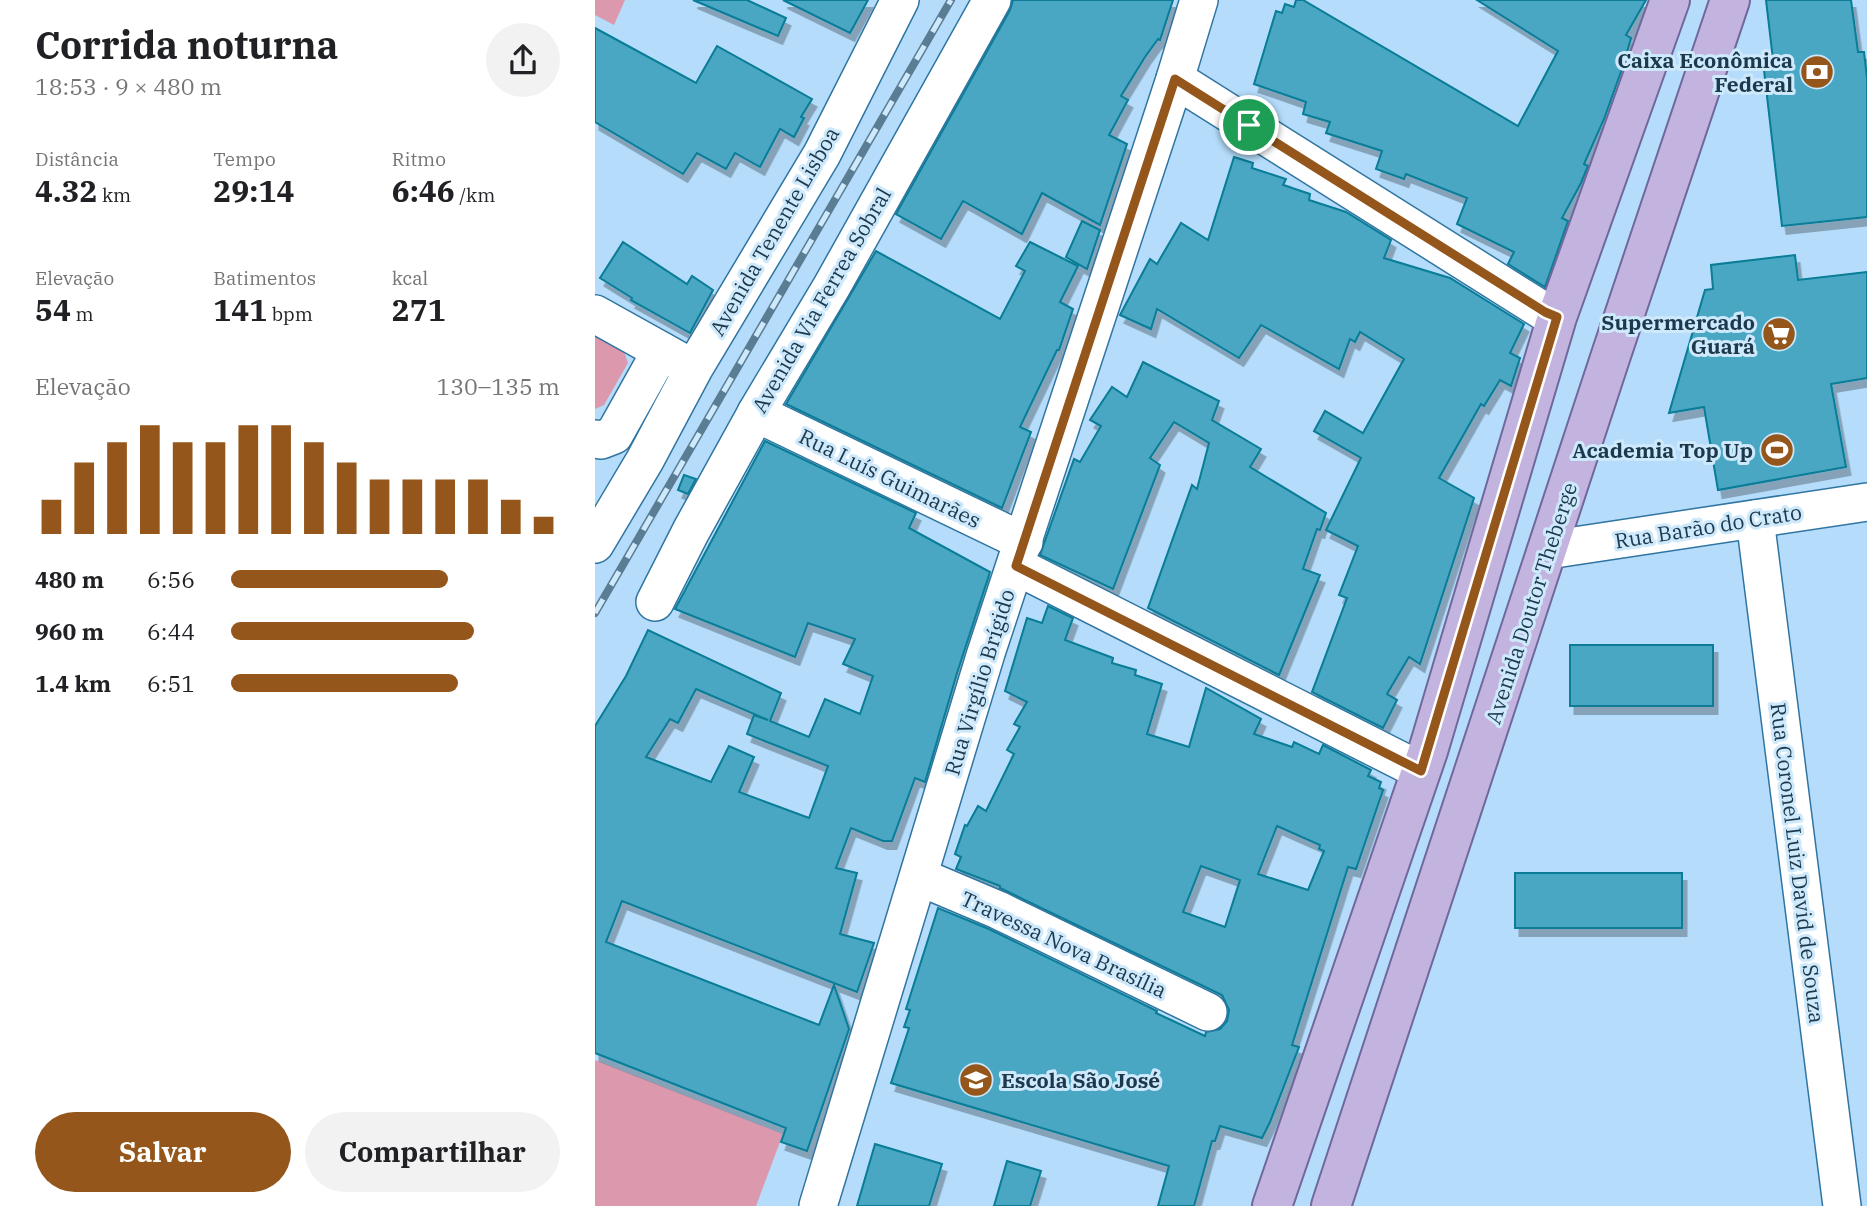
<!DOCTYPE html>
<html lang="pt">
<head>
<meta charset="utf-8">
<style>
	:root { --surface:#fff; --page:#f2f2f2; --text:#202124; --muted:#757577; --accent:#94561a }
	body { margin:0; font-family:"IBM Plex Serif",serif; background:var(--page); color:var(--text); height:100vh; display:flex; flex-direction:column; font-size:26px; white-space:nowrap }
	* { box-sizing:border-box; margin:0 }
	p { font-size:23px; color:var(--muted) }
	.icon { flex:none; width:38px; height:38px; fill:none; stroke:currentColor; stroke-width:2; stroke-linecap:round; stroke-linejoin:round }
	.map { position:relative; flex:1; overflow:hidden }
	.panel { display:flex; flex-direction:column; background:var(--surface); width:595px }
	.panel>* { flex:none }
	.pin { position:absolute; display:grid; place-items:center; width:60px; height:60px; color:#fff; margin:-30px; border:4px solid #fff; border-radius:50%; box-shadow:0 2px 7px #0007 }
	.round { display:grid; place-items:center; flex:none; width:74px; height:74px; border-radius:37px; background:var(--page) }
	.headline { display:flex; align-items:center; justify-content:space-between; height:119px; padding:0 35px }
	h1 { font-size:38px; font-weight:800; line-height:52px }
	.stats { display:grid; grid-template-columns:repeat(3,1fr); gap:10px; height:119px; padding:7px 35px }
	.stats div { display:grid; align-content:center }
	.stats b { font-size:30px; font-weight:800 }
	.stats small { font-size:19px; font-weight:400 }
	.stats p { font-size:19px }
	.chart { height:196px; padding:14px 35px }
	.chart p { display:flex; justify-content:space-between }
	.chart svg { width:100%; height:126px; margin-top:7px; stroke:var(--accent); stroke-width:6 }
	.action { display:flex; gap:14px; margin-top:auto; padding:14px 35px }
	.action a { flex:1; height:80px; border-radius:42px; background:var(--accent); color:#fff; font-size:28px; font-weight:800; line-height:80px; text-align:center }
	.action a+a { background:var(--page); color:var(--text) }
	ul { padding:0 35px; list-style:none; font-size:23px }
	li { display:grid; grid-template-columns:112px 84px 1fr; align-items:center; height:52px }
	li i { height:18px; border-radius:9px; background:var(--accent) }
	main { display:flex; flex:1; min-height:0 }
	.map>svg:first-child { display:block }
	.green { fill:#dc99ad }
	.building { fill:#48a7c3; stroke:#077c96; stroke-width:2; fill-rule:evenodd; filter:url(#shadow) }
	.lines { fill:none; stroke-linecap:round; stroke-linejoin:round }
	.minor-casing { stroke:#3075a1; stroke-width:40 }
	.major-casing { stroke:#6f689d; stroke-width:42 }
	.minor { stroke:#fff; stroke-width:37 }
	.major { stroke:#c3b4df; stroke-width:38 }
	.rail-casing { stroke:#5b7d94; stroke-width:8 }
	.rail { stroke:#cee9fc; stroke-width:5; stroke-dasharray:16; stroke-linecap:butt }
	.route-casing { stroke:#fff; stroke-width:14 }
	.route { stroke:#94561a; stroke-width:9 }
	.labels { text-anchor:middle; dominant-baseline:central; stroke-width:6; stroke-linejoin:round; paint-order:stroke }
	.poi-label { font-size:21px; font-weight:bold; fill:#1c394c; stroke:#cee9fc; text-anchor:end }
	.street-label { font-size:21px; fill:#1c394c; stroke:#cee9fc }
</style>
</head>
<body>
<main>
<section class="panel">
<div class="headline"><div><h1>Corrida noturna</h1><p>18:53 · 9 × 480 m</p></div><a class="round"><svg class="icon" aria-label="share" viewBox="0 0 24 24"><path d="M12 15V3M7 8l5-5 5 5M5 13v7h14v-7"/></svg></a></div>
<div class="stats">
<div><p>Distância</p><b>4.32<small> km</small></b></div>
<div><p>Tempo</p><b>29:14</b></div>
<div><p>Ritmo</p><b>6:46<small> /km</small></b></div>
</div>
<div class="stats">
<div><p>Elevação</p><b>54<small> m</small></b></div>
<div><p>Batimentos</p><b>141<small> bpm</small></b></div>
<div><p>kcal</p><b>271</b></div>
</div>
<div class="chart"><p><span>Elevação</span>130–135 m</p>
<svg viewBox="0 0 160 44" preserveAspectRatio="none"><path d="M5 44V32M15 44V19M25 44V12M35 44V6M45 44V12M55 44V12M65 44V6M75 44V6M85 44V12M95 44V19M105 44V25M115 44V25M125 44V25M135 44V25M145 44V32M155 44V38"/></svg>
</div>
<ul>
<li><b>480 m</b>6:56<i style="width:66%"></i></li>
<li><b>960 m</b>6:44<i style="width:74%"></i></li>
<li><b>1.4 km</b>6:51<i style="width:69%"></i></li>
</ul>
<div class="action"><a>Salvar</a><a>Compartilhar</a></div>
</section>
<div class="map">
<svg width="1272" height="1206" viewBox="0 0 1272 1206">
	<defs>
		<filter id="shadow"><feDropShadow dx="4.5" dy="8" stdDeviation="0" flood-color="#0004"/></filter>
	</defs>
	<rect width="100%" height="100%" fill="#b5ddfb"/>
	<g class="green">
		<path d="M0,0H30L19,25L0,15Z"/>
		<path d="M0,331L27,346L33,363L9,405L0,409Z"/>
		<path d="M0,1060L188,1134L161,1206H0Z"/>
	</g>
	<g class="building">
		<path d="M98,0H152L191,18L183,36Z"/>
		<path d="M188,0H273L255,33Z"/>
		<path d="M418,0H578L565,40L563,39L550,57L526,96L533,100L514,135L532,144L505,225L447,193L427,234L368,201L346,239L301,214L415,10Z"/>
		<path d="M701,0H708L923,126L963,51L882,0H1051L1031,35L1036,38L1028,66L1009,119L989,164L993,166L986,183L967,218L973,221L950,287L913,264L919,252L862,224L872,198L811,174L809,179L781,169L787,151L731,133L735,122L708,114L711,102L659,84L681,11L687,13L690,4L699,7Z"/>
		<path d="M1171,0H1256L1263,52H1269L1272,78V217L1187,226L1169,70L1179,68Z"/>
		<path d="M0,28L101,83L122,46L217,99L206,117L209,118L199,137L185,129L165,167L140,153L131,169L102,153L88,174L0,122Z"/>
		<path d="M639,157L658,163L657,168L691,179L688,185L715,194L714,200L751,212L796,240L789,258L855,278L929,324L915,353L925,358L916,386L905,380L889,406L886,404L844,478L879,498L825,664L814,657L792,694L802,700L788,728L717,692L752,598L744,595L763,546L731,530L766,458L719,431L730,411L768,433L809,359L765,332L760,342L755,339L744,369L666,325L644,358L562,309L556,329L525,315L555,259L562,264L586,223L613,240Z"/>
		<path d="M487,221L505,230L492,269L471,257Z"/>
		<path d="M28,242L92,284L97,276L118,290L95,333L36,300L37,298L5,278Z"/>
		<path d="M435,242L483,266L465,302L478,309L464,350H462L425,427L436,432L407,508L191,404L281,251L405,319L430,271L421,266Z"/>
		<path d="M1200,255L1203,280L1272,272V378L1236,384L1251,467L1123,490L1109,407L1074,413L1110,290L1118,289L1116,265Z"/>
		<path d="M548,362L624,401L617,420L666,449L655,467L731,513L725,530L722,529L708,569L725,575L684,675L553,608L597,485L602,489L614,443L579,422L555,458L565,465L518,589L445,555L479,459L485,462L506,426L495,420L517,387L532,397Z"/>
		<path d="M170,441L321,513L314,528L395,572L362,673L330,782L320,778L297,841H288L256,828L241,868L262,873L245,934L279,943L262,992L27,901L11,942L224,1025L239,985L254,1029L212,1151L186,1142L191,1128L0,1053V726L31,676L53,630L186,693L175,721L214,737L230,699L265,714L278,676L248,664L260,639L213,623L200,657L80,609ZM101,689L173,720L159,715L152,734L233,766L214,818L144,792L159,757L134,746L116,782L51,757L75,719L83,723Z"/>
		<path d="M89,475L101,479L93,494L83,490Z"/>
		<path d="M453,606L478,618L470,640L518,658L517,663L541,670L540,675L567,684L552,734L594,747L611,688L666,719L659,734L697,747L699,742L724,754L728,745L776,770L773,776L786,782L784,788L788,790L761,869L753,867L697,1045L704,1047L675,1122L667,1138L625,1126L620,1141H617L599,1206H563L574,1166L296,1083L314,1028L309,1027L315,1010L311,1009L343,908L394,929L562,1011L561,1013L610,1036L611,1032L625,1029L632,1021L634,1010L627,995L405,888V886L361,869L366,857L360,854L370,825L372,826L383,806L391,811L419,754L412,750L425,727L419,724L432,702L410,691L432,618L447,623ZM682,826L725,845L724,849L729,851L713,890L663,874ZM606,866L645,880L630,927L588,912Z"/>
		<rect x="975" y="645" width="143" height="61"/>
		<rect x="920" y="873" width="167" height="55"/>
		<path d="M280,1144L347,1164L334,1206H262Z"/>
		<path d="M412,1161L446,1171L435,1206H399Z"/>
	</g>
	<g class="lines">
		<g class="minor-casing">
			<g id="minor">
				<path d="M580,79L950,312L962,317"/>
				<path d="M0,314L88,363"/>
				<path d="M161,413L429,542"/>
				<path d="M0,439L6,440L19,435L66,351"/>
				<path d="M1160,519L1247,1206"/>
				<path d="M0,544L50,460L99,368L227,154L305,0"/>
				<path d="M953,550L1272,502"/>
				<path d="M421,566L826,771"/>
				<path d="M60,602L96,531L164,408L237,286L397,0"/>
				<path d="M325,877L403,910L613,1012"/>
				<path d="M223,1206L391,653L580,79L604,0"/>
			</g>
		</g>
		<g class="major-casing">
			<g id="major">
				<path d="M677,1206L833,751L962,317L1075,0"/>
				<path d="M736,1206L1016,355L1135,0"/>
			</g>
		</g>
		<use href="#minor" class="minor"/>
		<use href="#major" class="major"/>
		<g class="rail-casing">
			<path id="rail" d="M0,613L356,0"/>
		</g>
		<use href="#rail" class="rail"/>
	</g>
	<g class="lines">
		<g class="route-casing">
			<path id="route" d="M580,79L950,312L962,317L826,771L421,566Z"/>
		</g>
		<use href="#route" class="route"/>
	</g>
	<defs>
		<g id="bank-disc" transform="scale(1.75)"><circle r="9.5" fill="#94561a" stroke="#cee9fc"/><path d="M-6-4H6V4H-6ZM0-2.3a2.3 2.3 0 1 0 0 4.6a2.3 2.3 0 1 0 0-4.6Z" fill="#fff"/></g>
		<g id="supermarket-disc" transform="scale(1.75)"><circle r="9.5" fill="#94561a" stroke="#cee9fc"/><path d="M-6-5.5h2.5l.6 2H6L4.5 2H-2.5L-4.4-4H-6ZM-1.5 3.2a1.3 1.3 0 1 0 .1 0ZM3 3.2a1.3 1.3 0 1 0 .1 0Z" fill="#fff"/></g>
		<g id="stadium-disc" transform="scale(1.75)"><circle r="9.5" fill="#94561a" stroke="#cee9fc"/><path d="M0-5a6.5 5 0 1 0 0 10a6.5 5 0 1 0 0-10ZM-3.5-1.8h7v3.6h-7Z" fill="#fff"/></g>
		<g id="school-disc" transform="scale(1.75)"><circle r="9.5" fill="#94561a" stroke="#cee9fc"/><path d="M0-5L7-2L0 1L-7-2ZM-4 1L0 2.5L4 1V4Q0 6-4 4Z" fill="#fff"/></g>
	</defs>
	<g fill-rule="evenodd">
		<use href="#bank-disc" x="1222" y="72"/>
		<use href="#supermarket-disc" x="1184" y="334"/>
		<use href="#stadium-disc" x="1182" y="450"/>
		<use href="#school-disc" x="381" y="1080"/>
	</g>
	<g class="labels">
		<g class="poi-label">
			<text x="1198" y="60">Caixa Econômica<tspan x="1198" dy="24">Federal</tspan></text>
			<text x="1160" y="322">Supermercado<tspan x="1160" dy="24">Guará</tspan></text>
			<text x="1158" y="450">Academia Top Up</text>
			<text x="406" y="1080" text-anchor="start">Escola São José</text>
		</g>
		<g class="street-label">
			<text transform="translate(179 231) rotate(-60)">Avenida Tenente Lisboa</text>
			<text transform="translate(226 300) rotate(-60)">Avenida Via Ferrea Sobral</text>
			<text transform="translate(295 478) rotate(26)">Rua Luís Guimarães</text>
			<text transform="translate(1113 526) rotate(-9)">Rua Barão do Crato</text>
			<text transform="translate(936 603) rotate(-72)">Avenida Doutor Theberge</text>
			<text transform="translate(384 682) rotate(-73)">Rua Virgílio Brígido</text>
			<text transform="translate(1203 863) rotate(83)">Rua Coronel Luiz David de Souza</text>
			<text transform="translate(469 944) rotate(25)">Travessa Nova Brasília</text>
		</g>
	</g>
</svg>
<div class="pin" style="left:654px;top:125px;background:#1e9e55"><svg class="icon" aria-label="arrive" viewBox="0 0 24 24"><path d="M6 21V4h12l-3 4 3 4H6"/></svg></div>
</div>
</main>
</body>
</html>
